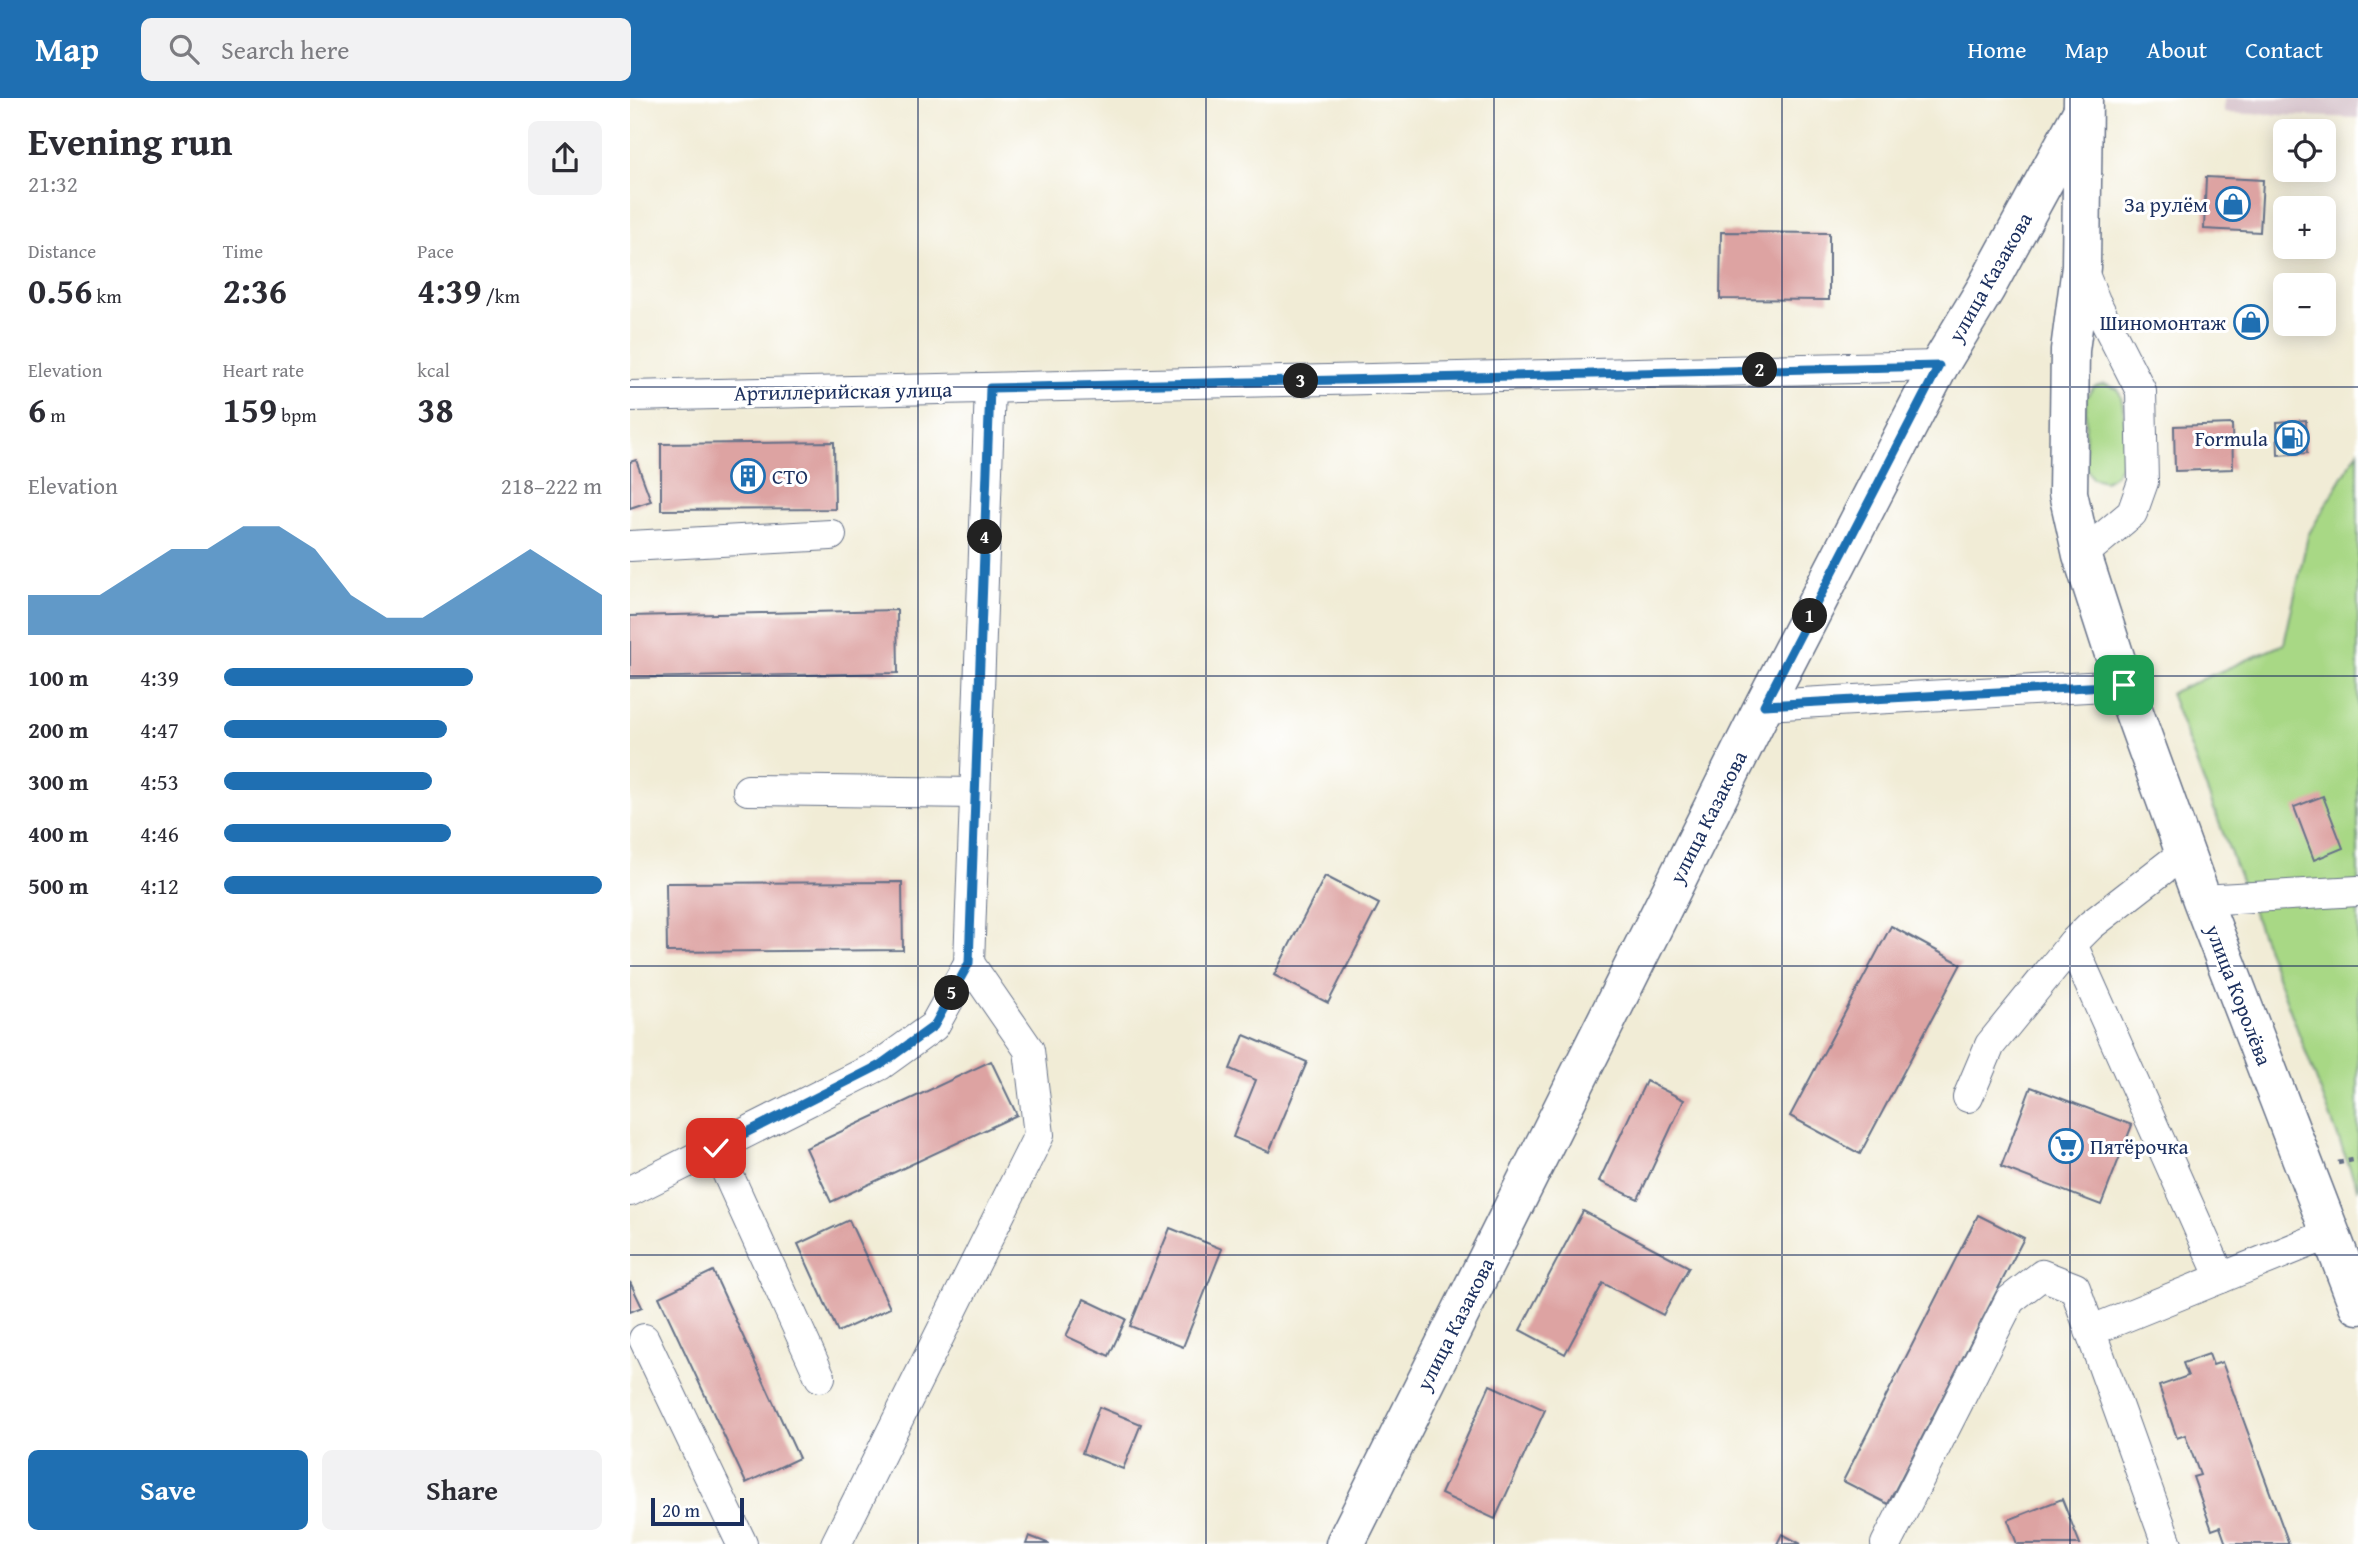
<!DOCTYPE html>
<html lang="en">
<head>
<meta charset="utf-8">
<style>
	:root { --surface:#fff; --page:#f2f2f3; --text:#2b2b33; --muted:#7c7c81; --accent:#1f6fb2 }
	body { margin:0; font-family:"Gentium Book Plus",serif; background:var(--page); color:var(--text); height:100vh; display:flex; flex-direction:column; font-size:26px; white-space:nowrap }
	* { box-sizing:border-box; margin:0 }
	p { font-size:23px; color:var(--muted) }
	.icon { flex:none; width:38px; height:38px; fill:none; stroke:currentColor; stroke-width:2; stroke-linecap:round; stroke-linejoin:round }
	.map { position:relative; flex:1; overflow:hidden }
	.sheet { display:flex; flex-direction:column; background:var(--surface); width:630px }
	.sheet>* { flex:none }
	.buttons { position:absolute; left:1643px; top:21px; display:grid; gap:14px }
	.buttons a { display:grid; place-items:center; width:63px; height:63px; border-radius:10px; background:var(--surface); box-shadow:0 4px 18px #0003; font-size:35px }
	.scale { position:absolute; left:21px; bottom:18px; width:93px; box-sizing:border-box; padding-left:7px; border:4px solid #1b2f5e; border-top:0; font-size:19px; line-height:24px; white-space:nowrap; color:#1b2f5e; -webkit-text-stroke:5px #fff; paint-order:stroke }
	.pin { position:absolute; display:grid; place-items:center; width:60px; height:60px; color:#fff; margin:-30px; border-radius:14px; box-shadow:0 4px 10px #0006 }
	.km { position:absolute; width:35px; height:35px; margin:-18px; border-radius:50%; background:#222; color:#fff; font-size:19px; line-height:35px; text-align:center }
	.round { display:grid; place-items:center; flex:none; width:74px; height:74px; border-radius:10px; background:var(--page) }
	.overview { display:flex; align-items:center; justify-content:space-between; height:119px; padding:0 28px }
	h1 { font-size:38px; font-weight:700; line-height:52px }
	.metrics { display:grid; grid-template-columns:repeat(3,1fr); gap:10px; height:119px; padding:7px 28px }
	.metrics div { display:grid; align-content:center }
	.metrics b { font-size:35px; font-weight:700 }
	.metrics small { font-size:19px; font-weight:400 }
	.metrics p { font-size:19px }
	.chart { height:196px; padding:14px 28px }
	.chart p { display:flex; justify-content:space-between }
	.chart svg { width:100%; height:126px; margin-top:7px; fill:var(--accent); opacity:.7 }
	.action { display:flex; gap:14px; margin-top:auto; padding:14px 28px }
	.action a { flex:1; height:80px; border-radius:10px; background:var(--accent); color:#fff; font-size:28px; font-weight:700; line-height:80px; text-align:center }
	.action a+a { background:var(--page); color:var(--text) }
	ul { padding:0 28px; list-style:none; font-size:23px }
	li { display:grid; grid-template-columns:112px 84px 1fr; align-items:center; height:52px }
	li i { height:18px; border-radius:9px; background:var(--accent) }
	header { display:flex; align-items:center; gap:42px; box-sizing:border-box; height:98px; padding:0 35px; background:var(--accent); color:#fff }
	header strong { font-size:33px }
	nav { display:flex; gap:38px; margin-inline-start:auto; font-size:24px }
	.search { width:490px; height:63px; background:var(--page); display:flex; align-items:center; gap:18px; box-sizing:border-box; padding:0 24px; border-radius:10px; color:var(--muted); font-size:26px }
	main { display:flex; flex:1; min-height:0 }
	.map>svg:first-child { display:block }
	.industrial { fill:#d2bdc6 }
	.green { fill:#a8d885; stroke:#628472; stroke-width:2 }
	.building { fill:#dda3a2 }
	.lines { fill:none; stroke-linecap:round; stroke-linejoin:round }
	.minor-casing { stroke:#667188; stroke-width:32 }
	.major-casing { stroke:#667188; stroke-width:41 }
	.highway-casing { stroke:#667188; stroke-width:41 }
	.path { stroke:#667188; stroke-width:4.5; stroke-dasharray:5 5; stroke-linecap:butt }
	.minor { stroke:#fff; stroke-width:30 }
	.major { stroke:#fff; stroke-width:38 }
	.highway { stroke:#fff; stroke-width:38 }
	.route-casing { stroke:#fff; stroke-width:14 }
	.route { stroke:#1f6fb2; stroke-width:9 }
	.grid { fill:none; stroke:#1b2f5e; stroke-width:2; stroke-opacity:0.55 }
	.labels { text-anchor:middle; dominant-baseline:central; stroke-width:6; stroke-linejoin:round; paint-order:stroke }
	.poi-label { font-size:21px; fill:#1b2f5e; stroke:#fff; text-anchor:end }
	.street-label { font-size:21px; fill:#1b2f5e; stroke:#fff }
</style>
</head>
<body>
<header>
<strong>Map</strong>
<div class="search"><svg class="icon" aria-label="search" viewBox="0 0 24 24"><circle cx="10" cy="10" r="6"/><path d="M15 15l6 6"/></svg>Search here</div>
<nav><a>Home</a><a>Map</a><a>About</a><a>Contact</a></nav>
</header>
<main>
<section class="sheet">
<div class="overview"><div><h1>Evening run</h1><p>21:32</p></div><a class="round"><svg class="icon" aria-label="share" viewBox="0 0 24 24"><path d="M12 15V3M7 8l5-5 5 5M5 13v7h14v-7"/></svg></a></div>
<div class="metrics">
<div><p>Distance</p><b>0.56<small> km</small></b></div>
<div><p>Time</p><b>2:36</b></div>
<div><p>Pace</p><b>4:39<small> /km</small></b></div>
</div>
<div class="metrics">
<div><p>Elevation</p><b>6<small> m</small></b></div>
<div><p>Heart rate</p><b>159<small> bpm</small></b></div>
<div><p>kcal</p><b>38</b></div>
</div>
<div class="chart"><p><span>Elevation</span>218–222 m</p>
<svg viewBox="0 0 160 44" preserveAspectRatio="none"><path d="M0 44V30L10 30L20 30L30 22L40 14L50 14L60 6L70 6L80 14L90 30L100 38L110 38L120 30L130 22L140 14L150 22L160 30V44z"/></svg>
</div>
<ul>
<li><b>100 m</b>4:39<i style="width:66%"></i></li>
<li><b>200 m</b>4:47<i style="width:59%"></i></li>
<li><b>300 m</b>4:53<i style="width:55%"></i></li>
<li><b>400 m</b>4:46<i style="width:60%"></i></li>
<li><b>500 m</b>4:12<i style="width:100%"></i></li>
</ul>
<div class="action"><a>Save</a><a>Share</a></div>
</section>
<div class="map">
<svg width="1728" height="1446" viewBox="0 0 1728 1446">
	<rect width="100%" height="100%" fill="#fff"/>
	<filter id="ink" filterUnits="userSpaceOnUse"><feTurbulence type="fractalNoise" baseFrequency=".0143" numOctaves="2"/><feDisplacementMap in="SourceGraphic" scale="14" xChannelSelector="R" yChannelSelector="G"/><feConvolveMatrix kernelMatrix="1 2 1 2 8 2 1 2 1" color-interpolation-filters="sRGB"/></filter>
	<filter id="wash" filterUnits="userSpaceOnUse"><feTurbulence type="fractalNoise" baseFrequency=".00686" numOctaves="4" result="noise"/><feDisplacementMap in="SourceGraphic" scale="28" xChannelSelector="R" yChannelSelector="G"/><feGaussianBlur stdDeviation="1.57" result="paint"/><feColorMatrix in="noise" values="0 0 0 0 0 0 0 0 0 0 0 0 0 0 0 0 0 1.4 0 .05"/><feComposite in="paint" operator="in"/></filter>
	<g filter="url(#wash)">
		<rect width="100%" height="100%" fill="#f1ecd6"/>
		<path class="industrial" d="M1594,0H1728V20L1594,15Z"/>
		<g class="green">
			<path d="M1474,286L1488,291C1496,308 1498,356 1488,372C1486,377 1480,380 1475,383L1462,380L1455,367L1456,299L1464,289Z"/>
			<path d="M1728,353V1092L1540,595L1654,546L1678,437Z"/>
		</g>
		<g id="blocks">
			<g class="building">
				<path d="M1576,79L1633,82L1630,134L1574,131Z"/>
				<path d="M1091,134L1199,135V202L1090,201Z"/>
				<path d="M1676,322L1677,355L1648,357L1647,324Z"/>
				<path d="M1602,326L1603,371L1545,373L1544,328Z"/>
				<path d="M204,344L205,411L31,412V346Z"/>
				<path d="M6,362L21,403L0,410V364Z"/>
				<path d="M267,512L268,575L0,580V518Z"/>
				<path d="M1693,698L1713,750L1684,762L1664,709Z"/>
				<path d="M695,778L749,806L698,905L644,877Z"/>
				<path d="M272,784L273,852L37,854L36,785Z"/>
				<path d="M1261,828L1331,866L1230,1056L1160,1018Z"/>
				<path d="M614,937L677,964L639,1054L603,1039L626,982L600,971Z"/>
				<path d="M361,963L387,1017L201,1104L176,1050Z"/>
				<path d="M1016,983L1054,1002L1008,1101L969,1083Z"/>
				<path d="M1401,989L1502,1027L1471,1107L1371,1069Z"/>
				<path d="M953,1113L1059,1169L1033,1217L973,1185L935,1256L890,1232Z"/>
				<path d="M1348,1117L1394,1140L1258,1406L1213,1383Z"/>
				<path d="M219,1122L260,1210L208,1234L168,1146Z"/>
				<path d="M540,1130L592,1151L553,1249L500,1228Z"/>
				<path d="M83,1173L169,1360L116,1385L29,1199Z"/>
				<path d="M0,1184L12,1209L0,1214Z"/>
				<path d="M454,1201L496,1221L479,1258L436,1238Z"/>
				<path d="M1579,1256L1583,1267L1592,1264L1659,1446H1596L1590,1429L1582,1432L1563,1379L1570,1377L1555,1337L1547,1340L1529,1288L1558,1278L1553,1265Z"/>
				<path d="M860,1287L915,1312L865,1421L811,1396Z"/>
				<path d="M469,1309L511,1326L493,1371L452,1355Z"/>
				<path d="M1432,1401L1450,1446H1387L1378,1422Z"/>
				<path d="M1152,1436L1171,1446H1147Z"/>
				<path d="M399,1438L420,1446H396Z"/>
			</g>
		</g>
	</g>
	<g filter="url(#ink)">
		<use href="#blocks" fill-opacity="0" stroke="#667188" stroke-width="2"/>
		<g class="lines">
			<g class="minor-casing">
				<g id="minor">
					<path d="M1451,169L1465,203L1511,293L1513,384L1502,415L1452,457"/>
					<path d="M0,298L1309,268"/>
					<path d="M0,448L201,437"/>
					<path d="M1134,607L1494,587"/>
					<path d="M118,692L345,695"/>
					<path d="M1555,754L1461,827L1442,846L1591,1180"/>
					<path d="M1572,802L1728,793"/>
					<path d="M1338,999L1360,947L1442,846"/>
					<path d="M86,1050L190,1279"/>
					<path d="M0,1093L250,967L304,928L339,865L360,290"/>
					<path d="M1460,1233L1702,1135"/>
					<path d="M14,1241L112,1446"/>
					<path d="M206,1446L409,1037L399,952L339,865"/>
					<path d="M1256,1446L1380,1202L1412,1177L1445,1190L1537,1446"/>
				</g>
			</g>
			<g class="major-casing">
				<path id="major" d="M715,1446L1134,607L1309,268L1356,190L1452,14"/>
			</g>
			<g class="highway-casing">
				<path id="highway" d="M1453,0L1451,169L1440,252L1438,395L1452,457L1494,587L1572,802L1728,1207"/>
			</g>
			<path class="path" d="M1708,1065L1728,1061"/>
			<use href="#minor" class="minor"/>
			<use href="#major" class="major"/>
			<use href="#highway" class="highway"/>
		</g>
	</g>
	<g class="lines" filter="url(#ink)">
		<g class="route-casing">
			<path id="route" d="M86,1050L250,967L304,928L339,865L360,290L1309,268L1134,607L1494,587"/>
		</g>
		<use href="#route" class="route"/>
	</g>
	<path class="grid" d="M288,0V1446M576,0V1446M864,0V1446M1152,0V1446M1440,0V1446M0,289H1728M0,578H1728M0,868H1728M0,1157H1728"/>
	<defs>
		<g id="shop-ring" transform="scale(1.75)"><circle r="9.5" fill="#fff" stroke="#1f6fb2" stroke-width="1.5"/><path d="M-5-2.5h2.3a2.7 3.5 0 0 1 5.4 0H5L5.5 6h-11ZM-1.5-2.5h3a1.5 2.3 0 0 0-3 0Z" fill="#1f6fb2"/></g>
		<g id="fuel-ring" transform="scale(1.75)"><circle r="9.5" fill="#fff" stroke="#1f6fb2" stroke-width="1.5"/><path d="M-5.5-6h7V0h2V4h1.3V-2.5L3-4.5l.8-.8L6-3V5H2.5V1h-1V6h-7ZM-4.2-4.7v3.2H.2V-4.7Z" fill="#1f6fb2"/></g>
		<g id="building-ring" transform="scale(1.75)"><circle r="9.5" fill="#fff" stroke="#1f6fb2" stroke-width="1.5"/><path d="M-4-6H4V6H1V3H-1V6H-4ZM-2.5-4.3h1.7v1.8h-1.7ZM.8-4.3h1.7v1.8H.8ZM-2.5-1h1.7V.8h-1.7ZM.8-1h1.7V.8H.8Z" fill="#1f6fb2"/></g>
		<g id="supermarket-ring" transform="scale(1.75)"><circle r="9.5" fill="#fff" stroke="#1f6fb2" stroke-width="1.5"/><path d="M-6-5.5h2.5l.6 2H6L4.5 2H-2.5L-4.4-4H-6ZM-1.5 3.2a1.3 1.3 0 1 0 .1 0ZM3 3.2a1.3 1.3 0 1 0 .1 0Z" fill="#1f6fb2"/></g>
	</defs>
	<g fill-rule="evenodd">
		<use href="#shop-ring" x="1603" y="106"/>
		<use href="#shop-ring" x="1621" y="224"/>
		<use href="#fuel-ring" x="1662" y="340"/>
		<use href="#building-ring" x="118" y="378"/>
		<use href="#supermarket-ring" x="1436" y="1048"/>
	</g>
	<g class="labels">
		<g class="poi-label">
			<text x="1578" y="106">За рулём</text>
			<text x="1596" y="224">Шиномонтаж</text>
			<text x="1638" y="340">Formula</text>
			<text x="142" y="378" text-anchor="start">СТО</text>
			<text x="1460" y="1048" text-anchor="start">Пятёрочка</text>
		</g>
		<g class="street-label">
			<text transform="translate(1360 179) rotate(-60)">улица Казакова</text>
			<text transform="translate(213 293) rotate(-1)">Артиллерийская улица</text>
			<text transform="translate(1078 719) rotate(-63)">улица Казакова</text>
			<text transform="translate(1609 897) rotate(69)">улица Королёва</text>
			<text transform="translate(825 1226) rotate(-63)">улица Казакова</text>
		</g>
	</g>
</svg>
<div class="buttons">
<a><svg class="icon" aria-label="locate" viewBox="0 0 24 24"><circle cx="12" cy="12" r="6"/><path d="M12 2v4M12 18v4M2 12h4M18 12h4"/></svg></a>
<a>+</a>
<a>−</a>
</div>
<div class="scale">20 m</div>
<div class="pin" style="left:1494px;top:587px;background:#1e9e55"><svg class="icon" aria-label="arrive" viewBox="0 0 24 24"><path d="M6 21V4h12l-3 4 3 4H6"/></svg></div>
<div class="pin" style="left:86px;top:1050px;background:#d93025"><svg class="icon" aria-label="check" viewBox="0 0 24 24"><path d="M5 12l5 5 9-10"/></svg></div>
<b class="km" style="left:1180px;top:518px">1</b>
<b class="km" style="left:1130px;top:272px">2</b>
<b class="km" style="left:671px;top:283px">3</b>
<b class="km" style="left:355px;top:439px">4</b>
<b class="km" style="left:322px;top:895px">5</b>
</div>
</main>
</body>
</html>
